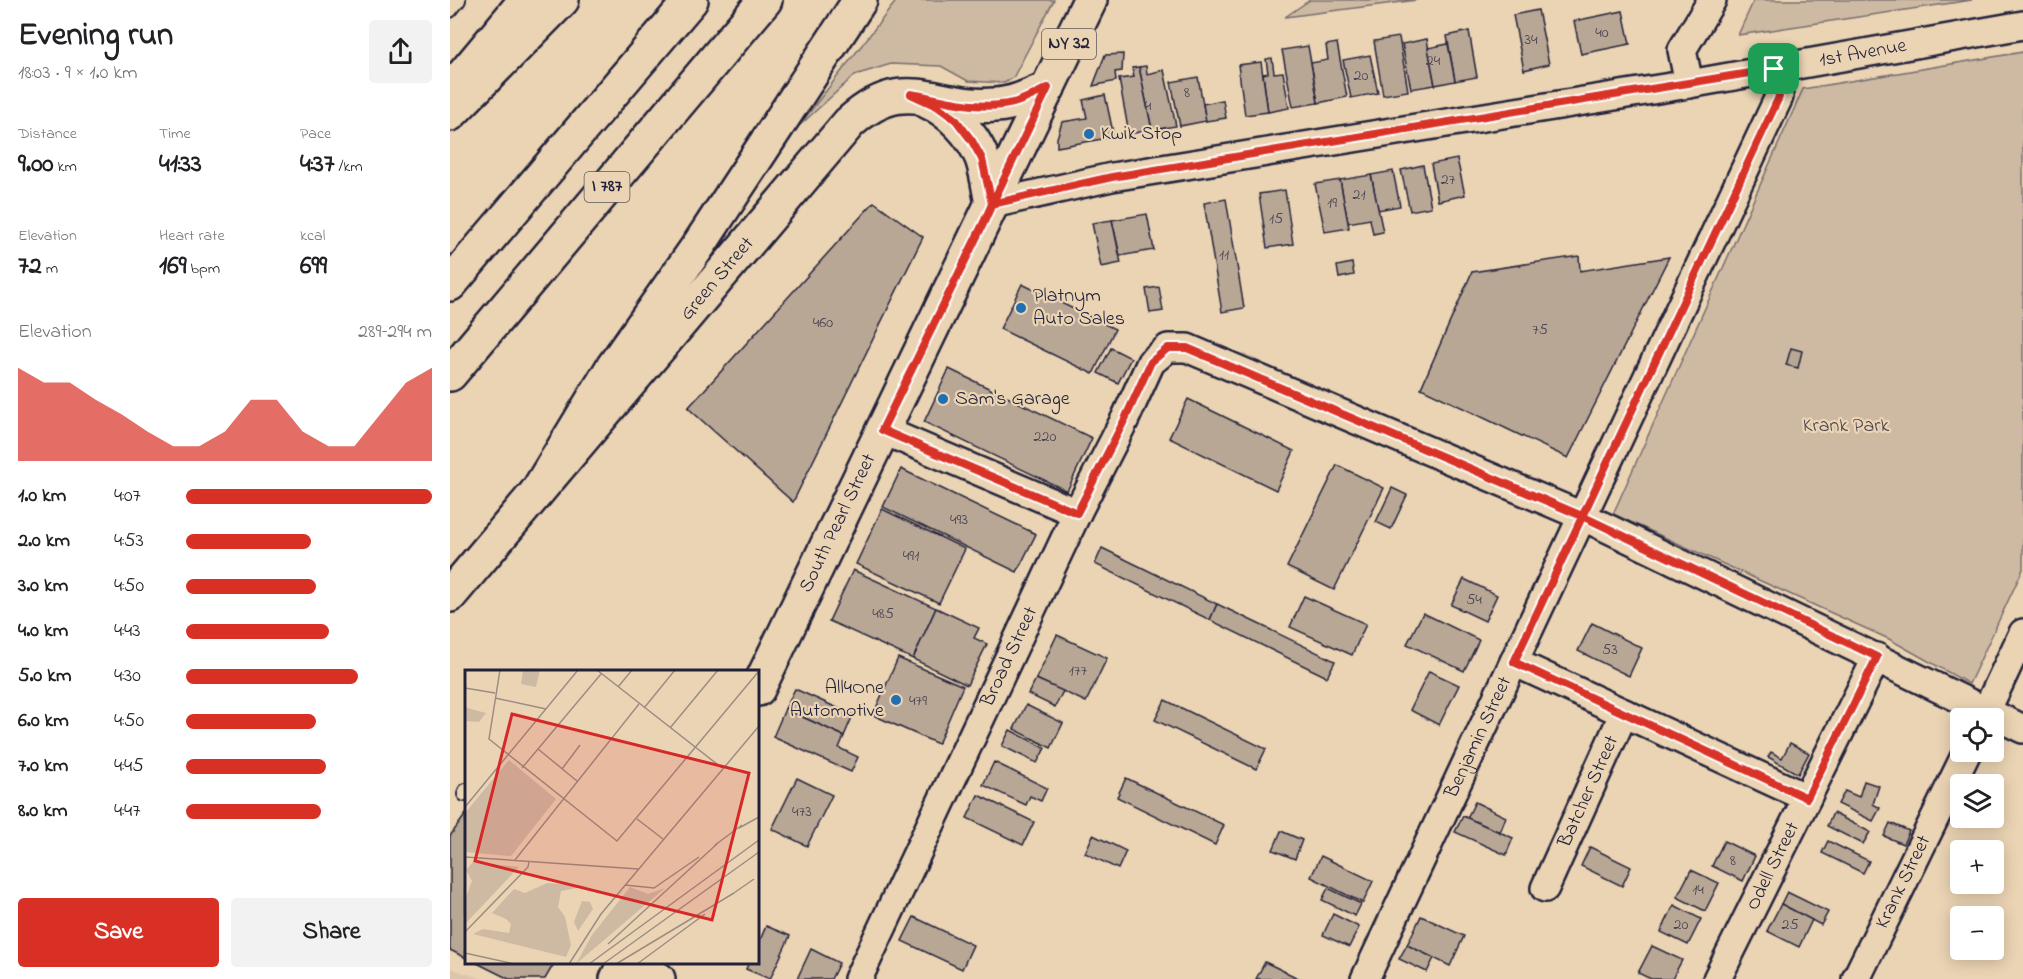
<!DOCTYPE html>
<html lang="en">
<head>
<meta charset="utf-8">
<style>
	:root { --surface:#fff; --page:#f2f2f2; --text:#202124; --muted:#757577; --accent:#d93025 }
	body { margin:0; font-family:"Indie Flower",sans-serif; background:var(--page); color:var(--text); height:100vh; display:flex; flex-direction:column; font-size:22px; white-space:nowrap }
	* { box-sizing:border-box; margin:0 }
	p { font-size:20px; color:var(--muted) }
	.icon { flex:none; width:33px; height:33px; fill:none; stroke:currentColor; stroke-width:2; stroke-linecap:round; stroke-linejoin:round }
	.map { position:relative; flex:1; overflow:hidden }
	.panel { display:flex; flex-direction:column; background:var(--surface); width:450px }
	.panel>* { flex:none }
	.controls { position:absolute; left:1500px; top:708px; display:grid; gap:12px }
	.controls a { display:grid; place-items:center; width:54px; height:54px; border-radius:6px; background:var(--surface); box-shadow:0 3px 15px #0003; font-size:30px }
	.pin { position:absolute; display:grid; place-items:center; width:51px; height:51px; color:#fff; margin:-26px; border-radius:12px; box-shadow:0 3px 9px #0006 }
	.round { display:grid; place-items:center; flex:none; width:63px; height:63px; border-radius:6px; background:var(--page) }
	.headline { display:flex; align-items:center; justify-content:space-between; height:102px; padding:0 18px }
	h1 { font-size:33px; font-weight:800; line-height:45px }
	.figures { display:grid; grid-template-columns:repeat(3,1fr); gap:9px; height:102px; padding:6px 18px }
	.figures div { display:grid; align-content:center }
	.figures b { font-size:26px; font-weight:800 }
	.figures small { font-size:16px; font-weight:400 }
	.figures p { font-size:16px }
	.chart { height:168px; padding:12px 18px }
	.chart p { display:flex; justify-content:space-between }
	.chart svg { width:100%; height:108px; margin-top:6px; fill:var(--accent); opacity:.7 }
	.action { display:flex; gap:12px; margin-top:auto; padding:12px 18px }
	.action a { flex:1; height:69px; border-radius:6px; background:var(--accent); color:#fff; font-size:24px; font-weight:800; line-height:69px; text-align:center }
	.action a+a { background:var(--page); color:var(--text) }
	ul { padding:0 18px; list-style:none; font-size:20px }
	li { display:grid; grid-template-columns:96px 72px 1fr; align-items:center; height:45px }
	li i { height:15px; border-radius:8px; background:var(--accent) }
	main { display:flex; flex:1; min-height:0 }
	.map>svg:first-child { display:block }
	.built { fill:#dcc6ab }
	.green { fill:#cebaa3; stroke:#786e6f; stroke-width:1.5 }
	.building { fill:#b9a796; stroke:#22223b; stroke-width:1.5 }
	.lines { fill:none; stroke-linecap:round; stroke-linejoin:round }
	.service-casing { stroke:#22223b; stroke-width:18 }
	.minor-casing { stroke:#22223b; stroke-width:32 }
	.tertiary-casing { stroke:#22223b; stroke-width:38 }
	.secondary-casing { stroke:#22223b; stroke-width:38 }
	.primary-casing { stroke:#22223b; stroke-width:38 }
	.motorway-casing { stroke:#22223b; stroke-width:38 }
	.service { stroke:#ebd4b4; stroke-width:14 }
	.minor { stroke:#ebd4b4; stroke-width:27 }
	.tertiary { stroke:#ebd4b4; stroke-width:33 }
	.secondary { stroke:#ebd4b4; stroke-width:33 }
	.primary { stroke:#ebd4b4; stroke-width:33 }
	.motorway { stroke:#ebd4b4; stroke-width:33 }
	.route-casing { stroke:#fff; stroke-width:12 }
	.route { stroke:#d93025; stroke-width:8 }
	.poi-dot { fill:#1f6fb2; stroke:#ebd4b4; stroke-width:2 }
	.labels { text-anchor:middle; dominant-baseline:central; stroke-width:4.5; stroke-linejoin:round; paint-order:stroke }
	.number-label { font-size:16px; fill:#484352 }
	.shield { fill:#ebd4b4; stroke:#5e575f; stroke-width:1.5 }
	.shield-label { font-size:18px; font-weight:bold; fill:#22223b }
	.street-label { font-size:20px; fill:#22223b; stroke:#ebd4b4 }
	.poi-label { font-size:20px; fill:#22223b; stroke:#ebd4b4; text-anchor:start }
	.park-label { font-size:20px; fill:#444050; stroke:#ebd4b4 }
	.inset-road { fill:none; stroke:#9b8d84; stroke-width:1.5 }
	.view { fill:#d62828; fill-opacity:0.15; stroke:#d62828; stroke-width:3 }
	.inset-edge { fill:none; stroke:#22223b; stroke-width:3 }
</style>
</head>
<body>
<main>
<section class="panel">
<div class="headline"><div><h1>Evening run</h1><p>18:03 · 9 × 1.0 km</p></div><a class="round"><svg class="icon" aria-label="share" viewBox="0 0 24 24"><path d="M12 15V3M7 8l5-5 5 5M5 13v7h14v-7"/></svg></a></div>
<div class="figures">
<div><p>Distance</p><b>9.00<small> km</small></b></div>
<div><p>Time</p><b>41:33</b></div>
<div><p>Pace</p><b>4:37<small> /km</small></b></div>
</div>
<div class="figures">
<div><p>Elevation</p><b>72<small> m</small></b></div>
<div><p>Heart rate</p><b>169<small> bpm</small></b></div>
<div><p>kcal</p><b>699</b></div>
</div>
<div class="chart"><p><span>Elevation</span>289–294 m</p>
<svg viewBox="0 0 160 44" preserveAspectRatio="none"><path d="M0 44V6L10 12L20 12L30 19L40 25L50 32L60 38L70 38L80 32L90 19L100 19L110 32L120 38L130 38L140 25L150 12L160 6V44z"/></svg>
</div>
<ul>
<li><b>1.0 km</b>4:07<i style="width:100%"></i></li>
<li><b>2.0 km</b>4:53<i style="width:51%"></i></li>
<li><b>3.0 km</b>4:50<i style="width:53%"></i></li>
<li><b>4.0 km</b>4:43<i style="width:58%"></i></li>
<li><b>5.0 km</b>4:30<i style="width:70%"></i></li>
<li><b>6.0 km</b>4:50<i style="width:53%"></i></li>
<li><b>7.0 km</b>4:45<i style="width:57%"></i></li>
<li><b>8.0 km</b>4:47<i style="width:55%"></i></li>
</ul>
<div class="action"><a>Save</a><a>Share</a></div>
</section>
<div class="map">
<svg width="1573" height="979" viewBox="0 0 1573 979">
	<rect width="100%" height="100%" fill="#ebd4b4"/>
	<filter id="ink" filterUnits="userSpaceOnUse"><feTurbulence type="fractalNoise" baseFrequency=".0167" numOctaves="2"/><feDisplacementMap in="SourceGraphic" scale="12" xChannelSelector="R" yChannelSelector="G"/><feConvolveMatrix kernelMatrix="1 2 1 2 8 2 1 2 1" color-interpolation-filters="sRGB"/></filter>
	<g filter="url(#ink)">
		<path class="built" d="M0,968L33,979H0Z"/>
		<g class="green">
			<path d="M447,0H604L563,78L554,83L518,81L491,66L441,64L405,75L348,127Z"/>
			<path d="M860,0H967L835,17Z"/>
			<path d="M1304,0H1522L1288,35Z"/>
			<path d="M1573,52V569L1519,684L1439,639L1163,514L1353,89Z"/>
		</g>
		<g class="building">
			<path d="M1088,10L1099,64L1074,70L1063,15Z"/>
			<path d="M1173,11L1180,44L1131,54L1124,21Z"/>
			<path d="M1019,31L1027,77L1005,81L997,36Z"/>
			<path d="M949,37L958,91L933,95L924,41Z"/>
			<path d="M977,39L985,85L961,89L952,44Z"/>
			<path d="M887,43L897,97L868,103L861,63L878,60L876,45Z"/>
			<path d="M998,44L1005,81L985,85L978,48Z"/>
			<path d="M858,46L868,103L843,107L832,50Z"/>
			<path d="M673,54L672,71L665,72L666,81L643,86L655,55Z"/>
			<path d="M920,55L928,93L901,98L893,60Z"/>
			<path d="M822,58L824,73L833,72L839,108L818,112L813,74L818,73L816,59Z"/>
			<path d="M811,62L818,112L795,115L788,65Z"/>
			<path d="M696,66L697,74L714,70L726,126L702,130L689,67Z"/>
			<path d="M689,67L702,130L679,134L669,79L684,77L682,68Z"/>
			<path d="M748,77L756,121L730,126L721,82Z"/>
			<path d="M655,95L664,137L607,147V138L612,122L637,118L633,100Z"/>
			<path d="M773,100L776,118L756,121L753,104Z"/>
			<path d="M1007,159L1015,195L988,201L981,164Z"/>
			<path d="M973,165L981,207L960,211L951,170Z"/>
			<path d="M943,171L950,206L928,210L921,175Z"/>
			<path d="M921,175L933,232L923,234L920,219L898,223L890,180Z"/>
			<path d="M890,180L899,228L875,232L865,184Z"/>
			<path d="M835,190L843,244L817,248L809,194Z"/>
			<path d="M776,199L794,308L772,312L754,203Z"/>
			<path d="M424,202L473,237L343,502L238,408Z"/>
			<path d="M697,214L704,250L670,256L662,220Z"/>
			<path d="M662,220L671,263L651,267L642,223Z"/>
			<path d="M1129,256L1130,271L1219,257L1118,458L971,388L1022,272Z"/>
			<path d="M902,263L904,275L889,278L887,266Z"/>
			<path d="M572,284L665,329L643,374L550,329Z"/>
			<path d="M709,287L713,311L700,313L696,289Z"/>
			<path d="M661,348L681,358L668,383L648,373Z"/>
			<path d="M1341,348L1352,351L1348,368L1336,365Z"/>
			<path d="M499,369L642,438L617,491L474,422Z"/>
			<path d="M738,399L844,451L826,490L719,438Z"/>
			<path d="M887,465L934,488L884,590L837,567Z"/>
			<path d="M451,469L586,534L567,572L433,507Z"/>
			<path d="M942,488L957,495L941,529L926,522Z"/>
			<path d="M432,509L515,549L489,603L406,564Z"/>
			<path d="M652,548L767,604L760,620L645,564Z"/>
			<path d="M403,570L486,608L463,659L379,621Z"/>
			<path d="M1014,579L1047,595L1035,621L1001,605Z"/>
			<path d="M854,596L916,624L902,655L840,627Z"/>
			<path d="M767,604L885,661L877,677L760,620Z"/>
			<path d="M486,608L529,628L524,638L537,644L517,685L463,659Z"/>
			<path d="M973,613L1029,640L1014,671L957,644Z"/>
			<path d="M1142,623L1192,648L1179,676L1128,651Z"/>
			<path d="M607,635L657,658L636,702L586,679Z"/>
			<path d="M448,658L513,686L488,744L423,715Z"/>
			<path d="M979,671L1009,685L989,725L960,710Z"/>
			<path d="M586,679L613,691L605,707L578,694Z"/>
			<path d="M345,689L403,715L394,736L335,709Z"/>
			<path d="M715,700L816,749L806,769L705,720Z"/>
			<path d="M576,705L613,723L601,748L564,729Z"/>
			<path d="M335,709L394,736L389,748L408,757L401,772L323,737Z"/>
			<path d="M560,730L595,748L587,763L552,746Z"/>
			<path d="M1340,743L1359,753L1348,774L1318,757L1321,752L1332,758Z"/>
			<path d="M544,762L597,788L591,801L580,796L576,805L533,785Z"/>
			<path d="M347,778L382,795L357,846L322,829Z"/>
			<path d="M676,778L774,825L765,845L667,797Z"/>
			<path d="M1414,781L1429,786L1423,804L1430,808L1423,821L1388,804L1395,791L1409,797Z"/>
			<path d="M528,795L584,822L573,845L517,818Z"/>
			<path d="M1025,802L1056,817L1050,832L1017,818Z"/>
			<path d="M1383,813L1420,832L1413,844L1377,826Z"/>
			<path d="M16,814V958L0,950V836Z"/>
			<path d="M1013,816L1063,838L1056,855L1005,832Z"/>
			<path d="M1440,823L1459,831L1453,844L1434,836Z"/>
			<path d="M831,831L852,840L845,859L823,850Z"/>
			<path d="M643,835L676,851L668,869L635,853Z"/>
			<path d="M1274,841L1305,856L1293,881L1262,866Z"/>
			<path d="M1378,841L1419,861L1413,873L1372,853Z"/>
			<path d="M1140,847L1181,867L1172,886L1131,866Z"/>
			<path d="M871,856L923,881L913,903L861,877Z"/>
			<path d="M1241,870L1269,883L1255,911L1227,897Z"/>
			<path d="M878,888L911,904L905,916L872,900Z"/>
			<path d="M1337,892L1378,912L1371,925L1331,904Z"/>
			<path d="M1331,904L1362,920L1349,947L1317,931Z"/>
			<path d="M1224,905L1251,919L1238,945L1211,932Z"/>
			<path d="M883,914L909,927L899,947L873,935Z"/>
			<path d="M971,916L1014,936L1000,966L957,945Z"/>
			<path d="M464,917L523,945L512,969L452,941Z"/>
			<path d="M316,926L340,936L320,979L296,969L299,962H308V945Z"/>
			<path d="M957,945L984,958L977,972L949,959Z"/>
			<path d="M1202,946L1232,960L1222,979H1201L1188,973Z"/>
			<path d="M361,949L389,963L381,979H347Z"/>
			<path d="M25,962H105L95,979H59Z"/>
			<path d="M815,962L850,979H806Z"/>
		</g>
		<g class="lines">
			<g class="service-casing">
				<g id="service">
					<path d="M0,10L8,0"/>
					<path d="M15,794L16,791"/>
				</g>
			</g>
			<g class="minor-casing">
				<g id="minor">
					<path d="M1239,84L1232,50L1262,0"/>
					<path id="s1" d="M542,204L662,177L1239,84L1573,25"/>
					<path d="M432,430L627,513"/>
					<path d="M1064,662L1357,798"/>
					<path d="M1533,718L1573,633"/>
					<path id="s2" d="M1095,888L1174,713"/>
					<path id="s3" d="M408,979L627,513L675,419L701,362L718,348H737L1132,516L1573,729"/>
					<path id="s4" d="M915,979L1329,97L1324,69"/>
					<path id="s5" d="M1267,979L1427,657"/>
					<path id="s6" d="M1406,979L1517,752"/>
				</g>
			</g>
			<g class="tertiary-casing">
				<path id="tertiary" d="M174,965L208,979"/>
			</g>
			<g class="secondary-casing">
				<g id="secondary">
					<path d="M477,101C500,111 522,133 532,158C537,172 539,189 542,204"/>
					<path id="s7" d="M0,595L399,123C456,71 482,110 545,105C564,104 580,96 598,88"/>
				</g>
			</g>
			<g class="primary-casing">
				<g id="primary">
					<path d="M0,91L76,0"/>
					<path id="s8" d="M308,689L640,0"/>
					<path d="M167,979L175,962"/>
				</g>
			</g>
			<g class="motorway-casing">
				<g id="motorway">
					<path d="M0,114L112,0"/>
					<path d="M0,284L241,0"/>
					<path d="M0,374L315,0"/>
					<path d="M87,492L161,370L249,245L410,0"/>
				</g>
			</g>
			<use href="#service" class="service"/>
			<use href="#minor" class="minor"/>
			<use href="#tertiary" class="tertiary"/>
			<use href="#secondary" class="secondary"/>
			<use href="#primary" class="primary"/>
			<use href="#motorway" class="motorway"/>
		</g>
	</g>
	<g class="lines" filter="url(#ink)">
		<g class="route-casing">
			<path id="route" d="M1324,69L662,177L542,204L532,159L522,141L506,120L487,106L461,94C494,100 530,111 563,103C575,100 587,93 598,88L542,204L534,222L432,430L627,513L675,419L701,362L718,348H737L1132,516L1427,657L1357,798L1064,662L1329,97L1324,69"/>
		</g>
		<use href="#route" class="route"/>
	</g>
	<g class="poi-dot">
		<circle cx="639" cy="134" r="6"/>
		<circle cx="571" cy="308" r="6"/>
		<circle cx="493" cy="399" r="6"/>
		<circle cx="446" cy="700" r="6"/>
	</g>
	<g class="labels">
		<g class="number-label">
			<text x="1152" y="33">40</text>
			<text x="1081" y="40">34</text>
			<text x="983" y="61">24</text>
			<text x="911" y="76">20</text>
			<text x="737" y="93">8</text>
			<text x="698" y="106">4</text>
			<text x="998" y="180">27</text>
			<text x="909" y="195">21</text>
			<text x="882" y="203">19</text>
			<text x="826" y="219">15</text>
			<text x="774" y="255">11</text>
			<text x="373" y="323">460</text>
			<text x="1090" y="330">75</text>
			<text x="595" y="437">220</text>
			<text x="509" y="520">493</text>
			<text x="461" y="556">491</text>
			<text x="1024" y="600">54</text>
			<text x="433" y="614">485</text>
			<text x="1160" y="650">53</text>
			<text x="628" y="671">177</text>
			<text x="468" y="701">479</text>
			<text x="352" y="812">473</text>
			<text x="1283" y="861">8</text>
			<text x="1248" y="890">14</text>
			<text x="1231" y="925">20</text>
			<text x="1340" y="925">25</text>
		</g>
		<g class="shield">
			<rect x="592" y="29" width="54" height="30" rx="4.5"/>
			<rect x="134.5" y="172" width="45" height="30" rx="4.5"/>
		</g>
		<g class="shield-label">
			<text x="619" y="44">NY 32</text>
			<text x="157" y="187">I 787</text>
		</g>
		<g class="street-label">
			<text stroke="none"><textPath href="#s1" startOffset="884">1st Avenue</textPath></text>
			<text stroke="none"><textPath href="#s7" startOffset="414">Green Street</textPath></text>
			<text stroke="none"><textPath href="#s8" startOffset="184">South Pearl Street</textPath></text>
			<text stroke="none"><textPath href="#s3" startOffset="356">Broad Street</textPath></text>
			<text stroke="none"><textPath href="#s4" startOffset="267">Benjamin Street</textPath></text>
			<text stroke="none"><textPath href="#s2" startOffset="106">Batcher Street</textPath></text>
			<text stroke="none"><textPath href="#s5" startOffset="126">Odell Street</textPath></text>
			<text stroke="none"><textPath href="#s6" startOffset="108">Krank Street</textPath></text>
		</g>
		<g class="poi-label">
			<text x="651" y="134">Kwik Stop</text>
			<text x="583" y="296">Platnym<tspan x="583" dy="23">Auto Sales</tspan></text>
			<text x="505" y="399">Sam's Garage</text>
			<text x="434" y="688" text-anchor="end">All4One<tspan x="434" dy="23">Automotive</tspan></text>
		</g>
		<g class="park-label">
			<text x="1396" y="426">Krank Park</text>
		</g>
	</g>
	<g transform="translate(15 670)">
		<rect width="294" height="294" fill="#ebd4b4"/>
		<path d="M58,0H75L71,17L56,14ZM0,37L6,39L21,43L14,52L0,51ZM44,90L91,129L46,186L0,182V143ZM8,192L54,197L0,254V229L7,211L1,200ZM82,213L122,216L96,221L93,237L100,247L106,275L101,287L8,264L18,259L44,263L46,254L41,249L27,243L49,219L60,223ZM165,217L183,224L200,218L111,294L127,265ZM117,231L125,232L128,239L113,261L109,252Z" fill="#cebaa3"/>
		<path class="inset-road" d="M35,0L24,69L152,171L294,1M132,0L257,98M153,17L167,0M0,18L30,23M30,28L81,39M179,38L210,0M205,58L253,0M73,79L112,111M57,98L136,4M97,99L115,75M0,137L113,0M172,149L198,169M274,158L294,147M250,175L277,155M0,187L173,199M50,190L174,34M160,215L189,218L234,187M266,225L289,209M0,262L63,197L64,191M143,274L253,173M0,283L49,294M104,294L136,244L294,56M124,294L294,170M138,294L294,182M151,294L269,223M172,294L240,244"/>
		<path class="view" d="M47,44L284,103L247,250L10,191Z"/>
		<rect width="294" height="294" class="inset-edge"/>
	</g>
</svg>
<div class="controls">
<a><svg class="icon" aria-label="locate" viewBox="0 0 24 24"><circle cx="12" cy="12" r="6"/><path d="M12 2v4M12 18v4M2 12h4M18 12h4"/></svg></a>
<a><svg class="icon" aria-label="layers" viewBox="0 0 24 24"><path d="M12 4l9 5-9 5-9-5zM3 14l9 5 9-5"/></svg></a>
<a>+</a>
<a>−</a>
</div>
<div class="pin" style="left:1324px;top:69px;background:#1e9e55"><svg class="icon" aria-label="arrive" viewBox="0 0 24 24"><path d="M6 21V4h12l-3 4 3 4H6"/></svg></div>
</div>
</main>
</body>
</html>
